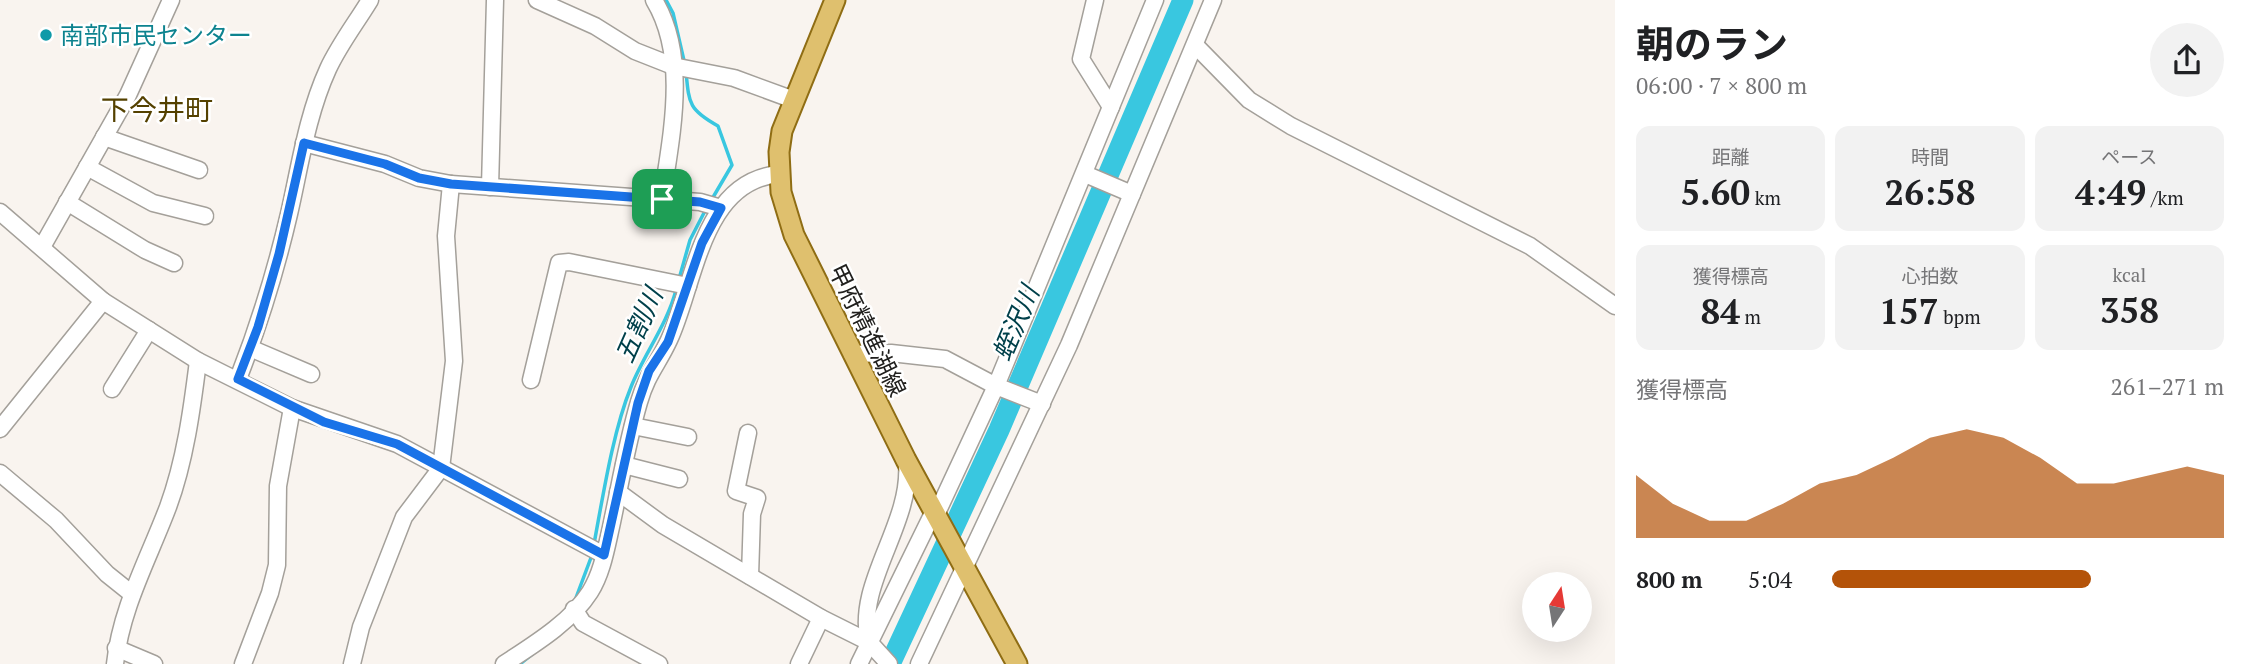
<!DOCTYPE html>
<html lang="ja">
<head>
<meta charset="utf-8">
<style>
	:root { --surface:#fff; --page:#f2f2f2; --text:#202124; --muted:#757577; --accent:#b45309 }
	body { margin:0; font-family:"PT Serif","Noto Sans JP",serif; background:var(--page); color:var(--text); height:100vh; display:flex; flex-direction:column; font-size:26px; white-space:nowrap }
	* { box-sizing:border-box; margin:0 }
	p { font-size:23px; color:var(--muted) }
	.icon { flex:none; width:38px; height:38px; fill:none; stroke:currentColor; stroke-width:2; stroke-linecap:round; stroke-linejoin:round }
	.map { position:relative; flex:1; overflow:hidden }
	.details { display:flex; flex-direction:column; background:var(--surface); width:630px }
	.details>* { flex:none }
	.needle { width:46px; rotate:12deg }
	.tools { position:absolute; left:1522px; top:572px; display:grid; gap:14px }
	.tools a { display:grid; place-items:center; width:70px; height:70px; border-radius:50%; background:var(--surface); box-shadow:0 7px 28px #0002; font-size:35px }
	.pin { position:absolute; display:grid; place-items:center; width:60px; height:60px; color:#fff; margin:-30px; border-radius:14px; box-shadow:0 4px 10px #0006 }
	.round { display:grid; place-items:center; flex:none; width:74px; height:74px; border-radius:37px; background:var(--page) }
	.overview { display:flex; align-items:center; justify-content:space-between; height:119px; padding:0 21px }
	h1 { font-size:38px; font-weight:700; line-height:52px }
	.figures { display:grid; grid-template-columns:repeat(3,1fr); gap:10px; height:119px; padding:7px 21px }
	.figures div { display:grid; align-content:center; border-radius:14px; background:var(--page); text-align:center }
	.figures b { font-size:35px; font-weight:700 }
	.figures small { font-size:19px; font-weight:400 }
	.figures p { font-size:19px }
	.chart { height:196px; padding:14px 21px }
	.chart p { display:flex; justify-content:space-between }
	.chart svg { width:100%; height:126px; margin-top:7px; fill:var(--accent); opacity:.7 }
	ul { padding:0 21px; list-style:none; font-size:23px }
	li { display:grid; grid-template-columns:112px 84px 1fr; align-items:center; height:52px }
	li i { height:18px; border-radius:9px; background:var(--accent) }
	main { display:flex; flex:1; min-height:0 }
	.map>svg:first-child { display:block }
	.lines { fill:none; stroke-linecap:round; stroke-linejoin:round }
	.stream { stroke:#39c7e0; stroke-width:3.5 }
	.river { stroke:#39c7e0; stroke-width:21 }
	.minor-casing { stroke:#a4a09a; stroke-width:19 }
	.major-casing { stroke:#8f6d14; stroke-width:23 }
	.minor { stroke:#fff; stroke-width:16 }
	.major { stroke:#dfc06e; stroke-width:19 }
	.route-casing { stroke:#fff; stroke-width:14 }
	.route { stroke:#1a73e8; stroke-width:9 }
	.culture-dot { fill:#0f9aa8; stroke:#fff; stroke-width:2.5 }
	.labels { text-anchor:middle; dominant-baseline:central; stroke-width:5; stroke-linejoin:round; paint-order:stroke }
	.culture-label { font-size:24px; fill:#0d838f; stroke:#fff; text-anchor:start }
	.street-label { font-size:24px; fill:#21201e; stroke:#fff }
	.water-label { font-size:26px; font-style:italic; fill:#00404a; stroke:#fff }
	.quarter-label { font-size:28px; fill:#544100; stroke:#fff }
</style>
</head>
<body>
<main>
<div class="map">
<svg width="1615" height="664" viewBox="0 0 1615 664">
	<rect width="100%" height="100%" fill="#f9f4ef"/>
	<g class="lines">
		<g class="stream">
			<path d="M666,0L673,13L685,65"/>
			<path d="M686,72C689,104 689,110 718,126L732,165L712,199"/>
			<path d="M679,279L690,240L706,209"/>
			<path d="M594,544C603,496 613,431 631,387C644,354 667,325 676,290"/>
			<path d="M574,603L592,555"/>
			<path d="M520,664L535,652"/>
		</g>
		<path class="river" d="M890,664L999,430L1183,0"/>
		<g class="minor-casing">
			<g id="minor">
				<path d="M537,0L595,26L635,51L673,66L734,78L794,100"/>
				<path d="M654,0C689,58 671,136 662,199"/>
				<path d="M1095,0L1081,59L1111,107"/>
				<path d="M1195,45L1249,100L1291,126L1530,246L1615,306"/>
				<path d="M104,137L199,170"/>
				<path d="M304,143L385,164L419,178L451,184L700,202L721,208"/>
				<path d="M87,167L153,203L205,216"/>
				<path d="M1085,174L1132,194"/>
				<path d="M490,187L495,0"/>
				<path d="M67,202L145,250L174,263"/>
				<path d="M0,212L103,301L198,361L292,408L397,444L604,555"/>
				<path d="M42,247L128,95L171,0"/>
				<path d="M250,348L311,374"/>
				<path d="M852,354L891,353L945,359L996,386L1042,404"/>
				<path d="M238,379C259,325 276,270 289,214C300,166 307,115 328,69C339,45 356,23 370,0"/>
				<path d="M531,380L559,263L569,262L688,286"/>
				<path d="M112,389L149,330"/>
				<path d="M633,426L688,437"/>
				<path d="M0,429L103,301"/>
				<path d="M748,433L736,491L757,498L752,514L750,576"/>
				<path d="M624,465L679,479"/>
				<path d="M0,473L56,520L107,574L132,594"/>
				<path d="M618,492L663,525L821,618L869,642L889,664"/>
				<path d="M936,515L996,386L1155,0"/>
				<path d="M574,609L583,623L659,664"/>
				<path d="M869,642C855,583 912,525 907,463"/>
				<path d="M116,648L154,664"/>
				<path d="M115,664C121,608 148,560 168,507C185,461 192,409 198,361"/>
				<path d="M243,664L270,593L277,565L278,486L292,408"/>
				<path d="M352,664L361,627L404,517L441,468L454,361L446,236L451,184"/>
				<path d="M504,664C533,645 571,622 590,592C602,573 606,549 611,527C620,485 627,443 639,402C647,374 658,364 669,340C695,285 701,180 780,174"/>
				<path d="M799,664L821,618"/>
				<path d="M859,664L934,511"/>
				<path d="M919,664L1069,345L1213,0"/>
			</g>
		</g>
		<g class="major-casing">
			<path id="major" d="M835,0L782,131L779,152L781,192L794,235L906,460L1017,664"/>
		</g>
		<use href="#minor" class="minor"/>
		<use href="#major" class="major"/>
	</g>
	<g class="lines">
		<g class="route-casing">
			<path id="route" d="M304,143L385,164L419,178L451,184L700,202L721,208L702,243L668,342L649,371L638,403L604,555L397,444L324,422L238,379L258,327L279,254Z"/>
		</g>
		<use href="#route" class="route"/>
	</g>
	<circle class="culture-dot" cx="46" cy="35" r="7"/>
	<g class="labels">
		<g class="culture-label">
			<text x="60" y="35">南部市民センター</text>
		</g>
		<g class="street-label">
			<text transform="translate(868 330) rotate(64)">甲府精進湖線</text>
		</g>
		<g class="water-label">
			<text transform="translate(1015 323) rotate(-67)">蛭沢川</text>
			<text transform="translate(638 325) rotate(-66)">五割川</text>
		</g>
		<g class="quarter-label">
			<text x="157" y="109">下今井町</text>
		</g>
	</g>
</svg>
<div class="tools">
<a><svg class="needle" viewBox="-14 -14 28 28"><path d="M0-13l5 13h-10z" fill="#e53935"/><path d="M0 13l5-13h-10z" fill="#757577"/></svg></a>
</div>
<div class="pin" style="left:662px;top:199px;background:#1e9e55"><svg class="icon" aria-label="arrive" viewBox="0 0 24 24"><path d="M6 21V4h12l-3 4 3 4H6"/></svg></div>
</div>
<section class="details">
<div class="overview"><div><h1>朝のラン</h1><p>06:00 · 7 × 800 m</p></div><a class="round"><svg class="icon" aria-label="share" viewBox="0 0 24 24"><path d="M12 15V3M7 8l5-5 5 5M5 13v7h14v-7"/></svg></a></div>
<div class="figures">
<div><p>距離</p><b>5.60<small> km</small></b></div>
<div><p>時間</p><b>26:58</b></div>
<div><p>ペース</p><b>4:49<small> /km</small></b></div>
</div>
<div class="figures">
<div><p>獲得標高</p><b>84<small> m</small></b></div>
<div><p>心拍数</p><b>157<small> bpm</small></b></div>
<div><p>kcal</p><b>358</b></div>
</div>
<div class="chart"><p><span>獲得標高</span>261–271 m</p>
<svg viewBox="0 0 160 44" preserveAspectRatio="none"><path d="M0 44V22L10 32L20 38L30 38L40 32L50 25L60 22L70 16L80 9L90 6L100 9L110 16L120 25L130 25L140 22L150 19L160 22V44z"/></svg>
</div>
<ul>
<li><b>800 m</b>5:04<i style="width:66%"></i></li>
</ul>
</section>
</main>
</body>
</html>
